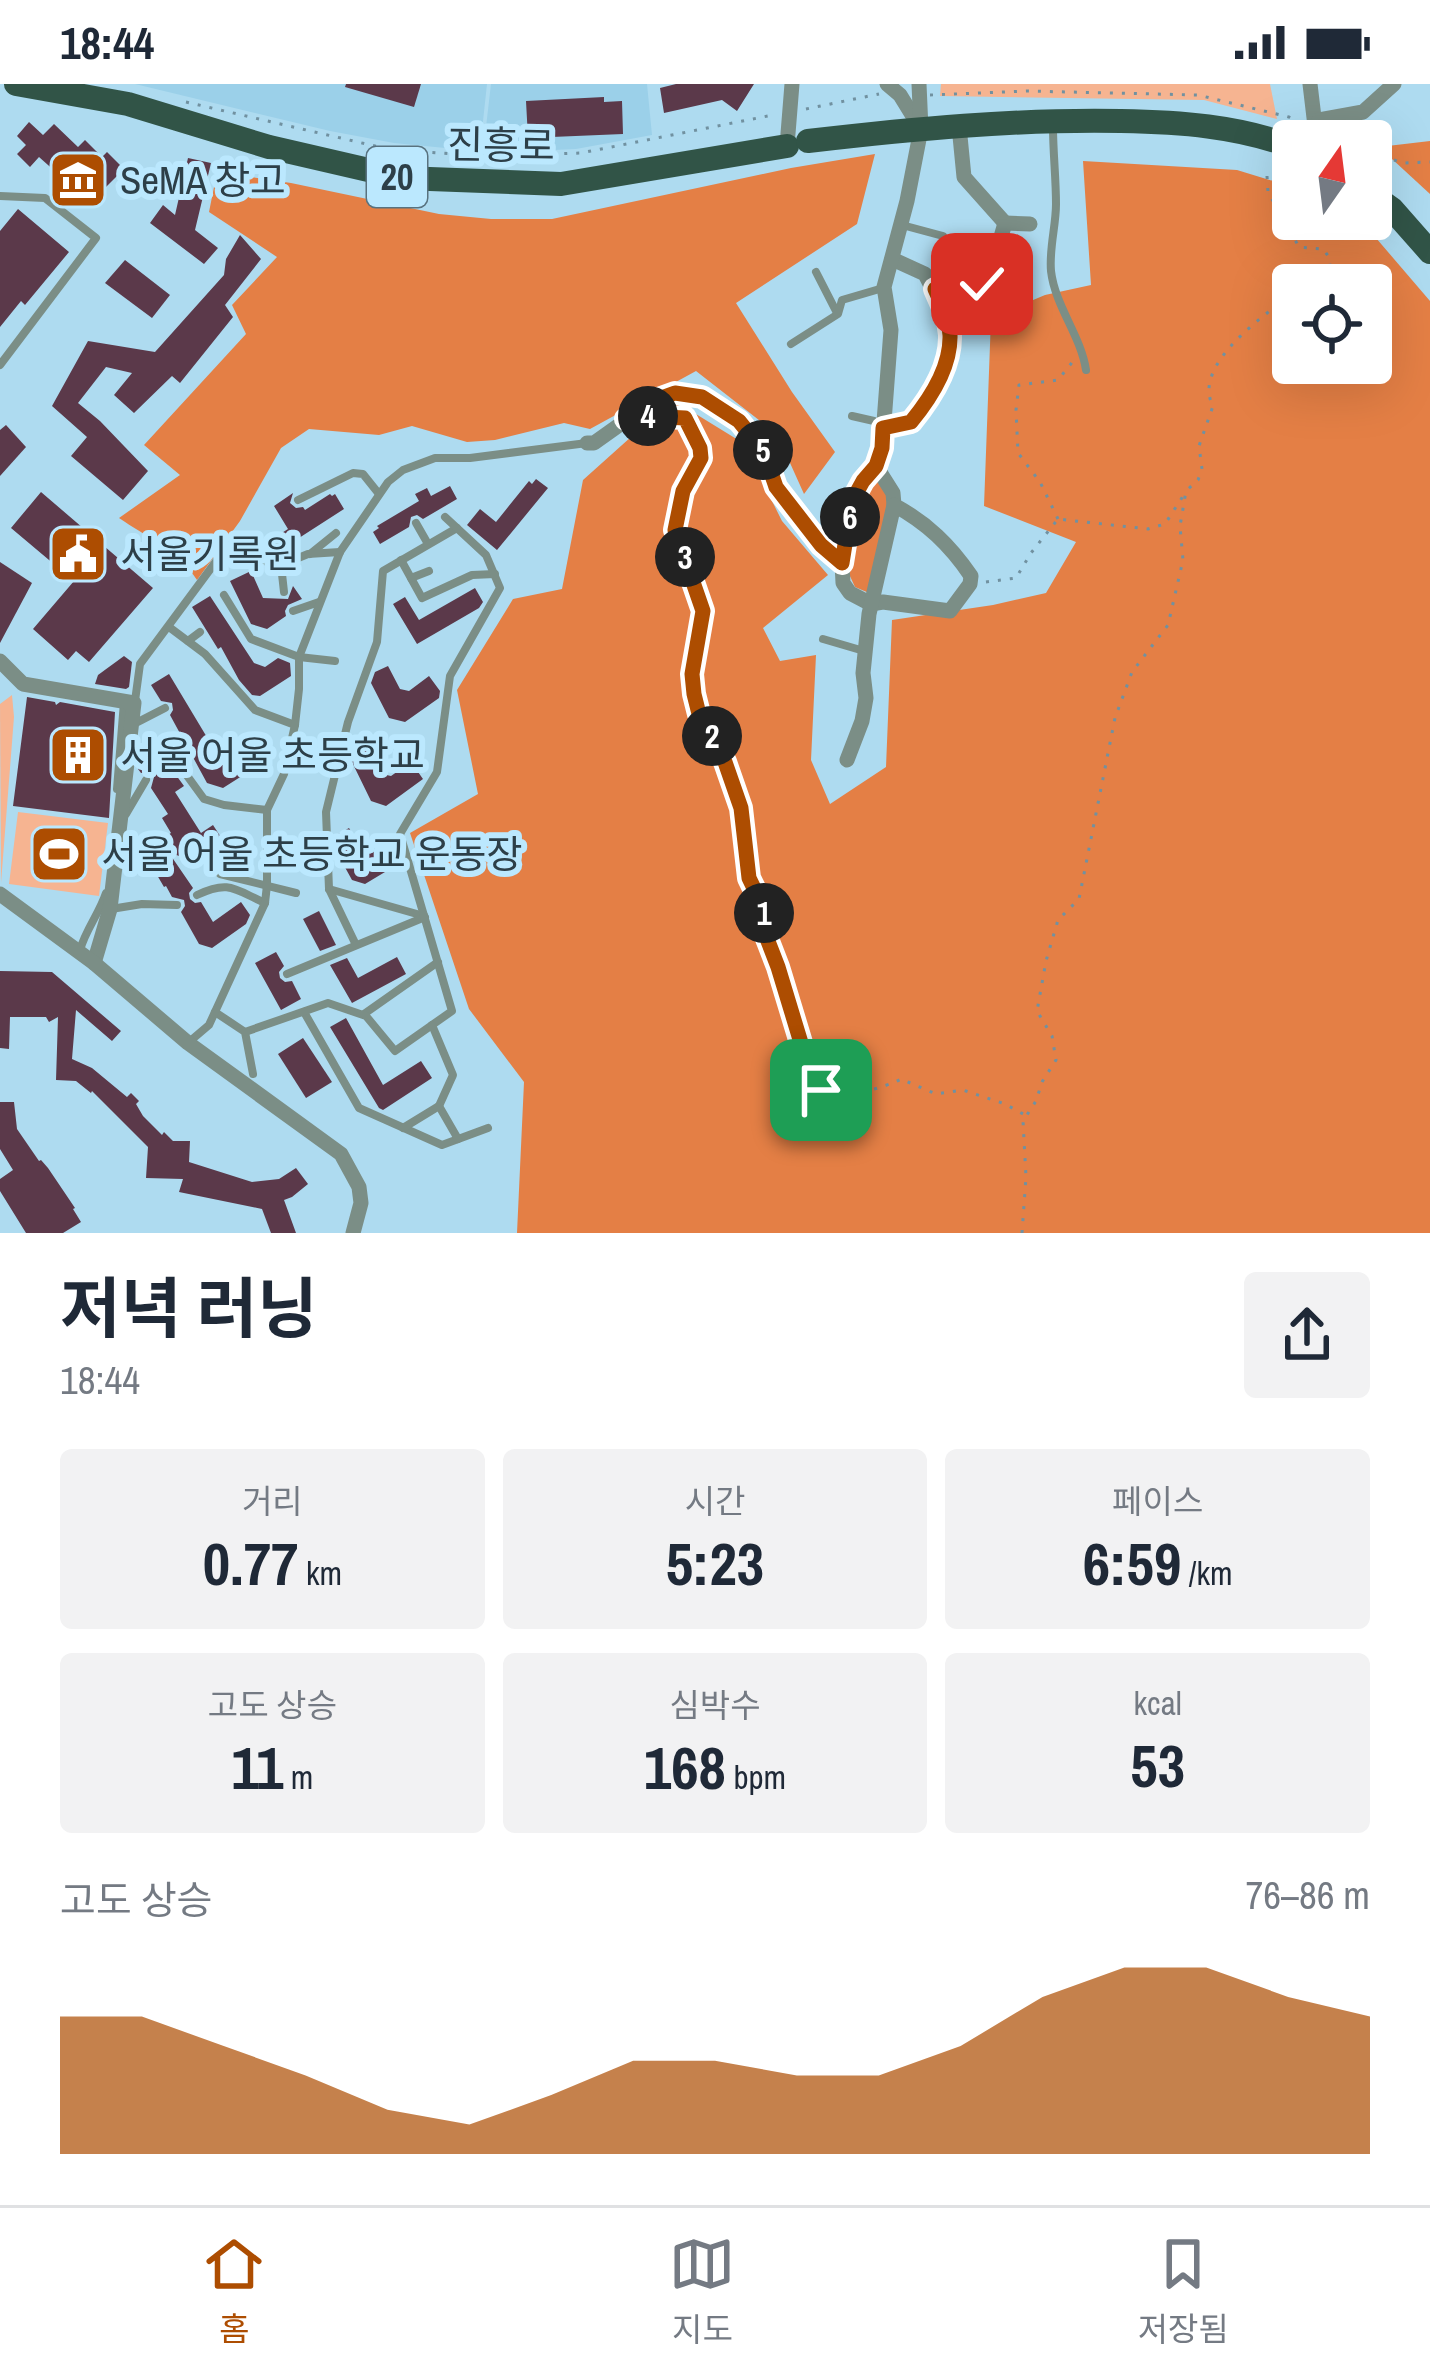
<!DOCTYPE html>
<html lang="ko">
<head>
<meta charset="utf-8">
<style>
	:root { --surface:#fff; --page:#f2f2f3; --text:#1f2937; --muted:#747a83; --line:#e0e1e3; --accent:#ad4d01 }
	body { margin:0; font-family:"Archivo Narrow","Noto Sans KR",sans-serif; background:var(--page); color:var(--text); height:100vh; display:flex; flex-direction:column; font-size:45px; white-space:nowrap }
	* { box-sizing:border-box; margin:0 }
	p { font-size:39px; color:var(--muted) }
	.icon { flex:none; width:66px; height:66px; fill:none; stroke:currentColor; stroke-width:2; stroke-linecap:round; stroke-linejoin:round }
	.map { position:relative; height:1149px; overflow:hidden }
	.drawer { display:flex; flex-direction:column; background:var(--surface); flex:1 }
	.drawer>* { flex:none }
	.needle { width:78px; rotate:14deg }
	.fabs { position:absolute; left:1272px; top:36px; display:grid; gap:24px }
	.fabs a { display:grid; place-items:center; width:120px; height:120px; border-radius:12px; background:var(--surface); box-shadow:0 12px 48px #0002; font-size:60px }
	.pin { position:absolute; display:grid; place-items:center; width:102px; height:102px; color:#fff; margin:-51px; border-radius:24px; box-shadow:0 6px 18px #0006 }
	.km { position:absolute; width:60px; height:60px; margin:-30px; border-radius:50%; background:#222; color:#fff; font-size:33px; line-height:60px; text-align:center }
	.round { display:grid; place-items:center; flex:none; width:126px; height:126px; border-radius:12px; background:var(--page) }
	.summary { display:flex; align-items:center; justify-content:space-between; height:204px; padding:0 60px }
	h1 { font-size:66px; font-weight:700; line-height:90px }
	.stats { display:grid; grid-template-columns:repeat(3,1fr); gap:18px; height:204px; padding:12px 60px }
	.stats div { display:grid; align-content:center; border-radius:12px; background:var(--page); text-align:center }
	.stats b { font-size:60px; font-weight:700 }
	.stats small { font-size:33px; font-weight:400 }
	.stats p { font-size:33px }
	.chart { height:336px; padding:24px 60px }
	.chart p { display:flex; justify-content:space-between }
	.chart svg { width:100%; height:216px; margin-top:12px; fill:var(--accent); opacity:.7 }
	.status { display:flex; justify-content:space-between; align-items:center; height:84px; padding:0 60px; background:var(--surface); direction:ltr }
	.status svg { height:33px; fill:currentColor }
	.menu { display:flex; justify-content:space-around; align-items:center; height:168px; border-top:3px solid var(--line); background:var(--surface); font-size:33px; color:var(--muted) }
	.menu a { display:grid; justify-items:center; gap:6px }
	.menu .active { color:var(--accent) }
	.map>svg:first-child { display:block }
	.built { fill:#9bd0e9 }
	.green { fill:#f6b491 }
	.forest { fill:#e47f45; fill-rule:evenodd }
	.building { fill:#5b394a }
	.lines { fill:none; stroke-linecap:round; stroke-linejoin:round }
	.path { stroke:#7191a0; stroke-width:3; stroke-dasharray:3 9; stroke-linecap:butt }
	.service { stroke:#7b8e86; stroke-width:8 }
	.minor { stroke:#7b8e86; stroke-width:15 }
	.primary { stroke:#315447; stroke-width:24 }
	.route-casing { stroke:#fff; stroke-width:24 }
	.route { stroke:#ad4d01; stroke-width:15 }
	.labels { text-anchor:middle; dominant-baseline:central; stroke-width:12; stroke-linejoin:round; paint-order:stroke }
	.shield { fill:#bbe8fe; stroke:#58727f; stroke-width:3 }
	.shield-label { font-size:36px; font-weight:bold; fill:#2d3f48 }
	.street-label { font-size:39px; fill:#2d3f48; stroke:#bbe8fe }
	.poi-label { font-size:39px; fill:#2d3f48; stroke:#bbe8fe; text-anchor:start }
</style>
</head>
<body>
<div class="status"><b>18:44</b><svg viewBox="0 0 49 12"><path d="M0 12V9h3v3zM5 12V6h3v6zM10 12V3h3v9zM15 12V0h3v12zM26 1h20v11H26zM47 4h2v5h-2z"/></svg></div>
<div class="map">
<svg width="1430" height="1149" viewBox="0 0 1430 1149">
	<rect width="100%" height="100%" fill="#aedbf0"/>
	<g class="built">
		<path d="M135,0H487L480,65L466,66L394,59L330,47Z"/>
		<path d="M491,0H647L652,51L576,65L483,69Z"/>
	</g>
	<g class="green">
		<path d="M941,0H1270L1277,35L1204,16L940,12Z"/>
		<path d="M12,611L14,633L1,799L0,620Z"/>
		<path d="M18,728L108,739L99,812L9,800Z"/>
	</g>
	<g class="forest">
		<path d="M1430,57V110L1379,63Z"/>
		<path d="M875,70L857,140L736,219L792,308L835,368L804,410L777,350L696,287L590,345L564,339L495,356L467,358L412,342L379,351L309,345L281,364L240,437L197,496C180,468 145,452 119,434L180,391L144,361L246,250L232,221L277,173L209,128L217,88L291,99L439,130L491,135H552L791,84Z"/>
		<path d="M1083,77L1237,86L1293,103V135H1349L1370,147L1430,217V1149H517L524,998L469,925L410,749L478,710L457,606L513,515L562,505L583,396L641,344L678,319L743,359L782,437L828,491L763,544L780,577L816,571L811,676L830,720L886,683L892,536L993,521L1046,509L1076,458L984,422L991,234L1045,211L1091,201ZM1293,201H1371V279H1293Z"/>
		<path d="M873,391L885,400L891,421L869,509L855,503L849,490L857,411Z"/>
	</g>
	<g class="building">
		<path d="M346,0H421L414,23L345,3Z"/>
		<path d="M676,0H754L737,27L722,16L664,29L660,4Z"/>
		<path d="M604,13V18L622,17L623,50L528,54L526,17Z"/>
		<path d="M29,38L43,51L54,40L78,63L85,56L102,73L107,68L124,85L89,120L77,108L70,114L60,103L66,97L39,73L30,83L17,70L26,61L17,52Z"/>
		<path d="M188,74L211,79L195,146L218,164L204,180L150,139L163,121L175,131Z"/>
		<path d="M18,125L69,168L25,221L21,217L0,243V147Z"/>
		<path d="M240,151L261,175L225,221L233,233L180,299L172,292L134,329L114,311L132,289L106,283L78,319L100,337L148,387L123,416L71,372L87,353L52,322L88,257L155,268L224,191L226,175Z"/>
		<path d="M125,176L170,211L152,234L105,199Z"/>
		<path d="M6,341L26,363L0,392V346Z"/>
		<path d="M536,395L548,404L497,466L467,441L480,425L496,438L529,397L532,400Z"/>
		<path d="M450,402L457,415L423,435L417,431L411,433L409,443L380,460L373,448L379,444L377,442L419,417L415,410L427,404L431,412Z"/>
		<path d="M41,408L153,504L89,578L76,567L68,576L33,545L74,497L11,444Z"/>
		<path d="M293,409L290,419L296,424L303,423L305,426L330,410L332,412L335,410L344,425L285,463L284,455L277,452L288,445L274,422Z"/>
		<path d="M0,478L32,499L0,559Z"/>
		<path d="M251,487L263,514L288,515L293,502L302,515L288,521L285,527L286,532L267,545L251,540L230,497Z"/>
		<path d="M475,504L483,518L479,524L417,560L393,520L405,513L419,536Z"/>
		<path d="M210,512L254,579L265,583L278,574L290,579L291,592L260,612L252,611L239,596L221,563L218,565L192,523Z"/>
		<path d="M124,572L132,578L129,603L126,605L95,600L98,591Z"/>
		<path d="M388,582L400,605L409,607L429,592L440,607L439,614L405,638L389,634L371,599L375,588Z"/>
		<path d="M169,590L217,670L226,672L250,657L264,678L223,704L207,699L170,631L173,626L172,619L161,617L151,601Z"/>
		<path d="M27,613L55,618L56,621L60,618L115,628L109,734L13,722Z"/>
		<path d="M157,656V665L184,702L175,708L201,749L213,741L226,761L201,778L169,769L193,804L189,809L190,815L195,819L201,818L213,838L241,818L250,831L246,840L212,864L199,860L181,828L185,822L184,816L172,813L166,802L164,803L143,767L171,749L162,734L168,730L151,704L154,693L147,688L141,689L138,685L141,666Z"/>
		<path d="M370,665L382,690L391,692L411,678L423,695L386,722L371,717L350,674Z"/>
		<path d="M349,744L363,768L372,769L392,757L400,779L365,800L352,796L336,767L335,752Z"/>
		<path d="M319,827L336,861L320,867L303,835Z"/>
		<path d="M276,868L284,882L279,888L280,894L285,898L292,897L301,915L281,926L255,879Z"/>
		<path d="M397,873L406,890L352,919L330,881L347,874L358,894Z"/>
		<path d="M0,887L52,888L121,947L112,957L76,926L72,975L92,984L127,1013L131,1009L139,1017L136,1020L143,1032L162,1051L164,1048L173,1057H190L189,1078L252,1098L279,1095L296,1084L308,1100L292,1113L284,1116L296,1149H271L262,1125L179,1108L183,1095L146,1094L148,1063L92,1007L91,1009L76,997L56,996L58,933L49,938L46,933H10L9,965L0,964Z"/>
		<path d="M346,934L383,1001L421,977L432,994L383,1026L379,1024L330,943Z"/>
		<path d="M303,954L332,998L306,1014L278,970Z"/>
		<path d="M0,1018H14L17,1045L39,1077L41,1076L48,1084L75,1124L73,1125L81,1138L63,1149H26L0,1107V1095L13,1086L0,1065Z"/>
	</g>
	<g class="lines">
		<g class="path">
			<path d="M930,11L1026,7L1198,11L1289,33L1300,40"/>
			<path d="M186,18L392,66L486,72L581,69L773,31"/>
			<path d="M806,25L879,10"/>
			<path d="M1371,69L1404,79L1430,78"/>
			<path d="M1267,92L1268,108L1299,163L1323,165L1329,173L1330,182L1325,189L1303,201"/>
			<path d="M658,333L685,334L689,345L700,364L701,374L683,407L675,446L702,527L692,590L694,611L699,630L725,678L741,724L749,794L764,825L766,852L778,883C782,903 809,994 821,1006C834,1019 887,1003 901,995L936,1010L963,1006L1005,1020L1025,1031"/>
			<path d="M1058,435L1040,398L1018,369L1016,326L1019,301L1058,296L1074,276"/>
			<path d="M986,498L1016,494L1031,469L1058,435L1148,445L1165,440L1185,409"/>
			<path d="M1022,1149L1026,1093L1023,1037L1036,1017L1042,998L1056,976L1052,952L1037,927L1046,877L1058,836L1079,815L1115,634L1132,588L1168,541L1183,476L1180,442L1186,407L1198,396L1202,385L1199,362L1213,322C1191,281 1265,231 1293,209"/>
		</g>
		<g class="service">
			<path d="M1053,43C1053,68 1056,94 1056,120C1056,142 1049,164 1051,187C1055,222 1081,252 1086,286"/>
			<path d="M0,112L45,114L96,154L0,281"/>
			<path d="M902,141L943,152"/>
			<path d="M816,188L837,229"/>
			<path d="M791,260L838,230L842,216L883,204"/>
			<path d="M852,332L874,337L883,344"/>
			<path d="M298,416L353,389L363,390L379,410"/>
			<path d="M416,439L428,460"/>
			<path d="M310,470L336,449"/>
			<path d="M261,475L277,460"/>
			<path d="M401,476L422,514L472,491L495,490"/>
			<path d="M281,481L284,508"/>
			<path d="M411,494L429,487"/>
			<path d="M224,511L251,555L299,573L335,577"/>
			<path d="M293,527L319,518"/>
			<path d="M169,543L205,570L255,626L295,641"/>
			<path d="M823,555L864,567"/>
			<path d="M188,557L200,548"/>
			<path d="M135,617L140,580L223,468L246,467L260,476L281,481L308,470L340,468"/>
			<path d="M132,641L165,624"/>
			<path d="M164,660L204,715L224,721L267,726"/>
			<path d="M117,705L124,618"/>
			<path d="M126,730L146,696"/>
			<path d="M213,779L220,790L296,809"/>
			<path d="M329,805L424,832"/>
			<path d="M197,811C229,796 234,805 265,819"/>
			<path d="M111,825L142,820L177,821"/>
			<path d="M356,861L329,805L326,728L348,638L377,558L383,487L457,444"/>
			<path d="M80,866C86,845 99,830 106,809"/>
			<path d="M287,890L425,833"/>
			<path d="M215,928L245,948L253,990"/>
			<path d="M304,928L359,1024L442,1061L488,1044"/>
			<path d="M364,930L438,878"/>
			<path d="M245,948L328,919L366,932L395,967L452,927L400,750L437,688L450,592L500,504L486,471L445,433"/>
			<path d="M189,958L209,941L265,819L267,801V726L284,690L295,641L299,605V573L340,468L388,398L403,386L435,374H470L587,359"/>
			<path d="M439,1022L458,1055"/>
			<path d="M403,1044L439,1022L453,991L432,941"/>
		</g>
		<g class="minor">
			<path d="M887,0L900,11L916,37"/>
			<path d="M1310,0L1315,42"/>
			<path d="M959,42L964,93L1005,139"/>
			<path d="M1308,57L1319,36L1363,28L1394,0"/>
			<path d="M787,62L792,0"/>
			<path d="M935,205L982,200L991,188L1005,139L1030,140"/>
			<path d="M883,344L911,338L931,314L950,255L946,231L925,190L892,175"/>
			<path d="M587,359H594L653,317L675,309L702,313L739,337L763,368L777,403L821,461L842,479"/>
			<path d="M876,382L893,409L894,421C927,439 950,461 971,492L970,500L950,527L883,518L871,520L850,509L843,499L842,479L852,417L863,397L876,382L882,364L891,246L884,203L907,117L921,45L919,0"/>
			<path d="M0,577L23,600L134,619L110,825L94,879"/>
			<path d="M847,676L862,637L866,614L863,589L869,530L894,421"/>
			<path d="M0,810L94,879L188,959L341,1070L359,1103L361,1119L353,1149"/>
		</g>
		<g class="primary">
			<path d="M16,0L128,20L269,63L403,94L561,100L787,62"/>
			<path d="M808,57C912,45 1016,35 1121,37C1179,38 1238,42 1293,63"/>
			<path d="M1371,110L1392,125L1430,168"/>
		</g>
	</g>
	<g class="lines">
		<g class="route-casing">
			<path id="route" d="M821,1006L805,972L778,883L766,852L764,825L749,794L741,724L725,678L699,630L694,610L692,590L703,527L675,446L683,407L701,374L700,364L685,334L645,332L636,336L626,335L653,317L675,309L702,313L739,337L764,368L776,403L821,461L842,479L852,417L863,397L876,382L882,364L883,344L911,338C930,315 951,282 950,251C949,234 941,219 935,205L982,200"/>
		</g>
		<use href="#route" class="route"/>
	</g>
	<defs>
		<g id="museum-square" transform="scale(3)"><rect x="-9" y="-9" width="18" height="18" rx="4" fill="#ad4d01" stroke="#bbe8fe"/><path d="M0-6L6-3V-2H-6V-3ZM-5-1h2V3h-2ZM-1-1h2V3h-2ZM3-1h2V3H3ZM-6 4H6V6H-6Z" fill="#fff"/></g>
		<g id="civic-square" transform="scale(3)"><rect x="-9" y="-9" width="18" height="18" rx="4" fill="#ad4d01" stroke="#bbe8fe"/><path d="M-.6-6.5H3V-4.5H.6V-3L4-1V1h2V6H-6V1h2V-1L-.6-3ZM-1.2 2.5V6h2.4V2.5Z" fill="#fff"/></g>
		<g id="building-square" transform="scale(3)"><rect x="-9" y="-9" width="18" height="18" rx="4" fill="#ad4d01" stroke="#bbe8fe"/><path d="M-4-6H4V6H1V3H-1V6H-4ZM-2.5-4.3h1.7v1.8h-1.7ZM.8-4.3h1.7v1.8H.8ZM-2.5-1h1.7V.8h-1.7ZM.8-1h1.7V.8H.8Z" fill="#fff"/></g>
		<g id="stadium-square" transform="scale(3)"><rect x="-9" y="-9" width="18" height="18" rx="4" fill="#ad4d01" stroke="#bbe8fe"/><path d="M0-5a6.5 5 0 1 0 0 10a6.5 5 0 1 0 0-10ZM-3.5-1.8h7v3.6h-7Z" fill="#fff"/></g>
	</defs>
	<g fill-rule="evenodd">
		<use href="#museum-square" x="78" y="96"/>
		<use href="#civic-square" x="78" y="470"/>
		<use href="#building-square" x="78" y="671"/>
		<use href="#stadium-square" x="59" y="770"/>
	</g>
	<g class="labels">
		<rect class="shield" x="367" y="63" width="60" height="60" rx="9"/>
		<g class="shield-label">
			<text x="397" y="93">20</text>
		</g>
		<g class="street-label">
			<text transform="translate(501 61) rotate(1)">진흥로</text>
		</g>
		<g class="poi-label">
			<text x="120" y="96">SeMA 창고</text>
			<text x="120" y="470">서울기록원</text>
			<text x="120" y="671">서울 어울 초등학교</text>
			<text x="101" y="770">서울 어울 초등학교 운동장</text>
		</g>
	</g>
</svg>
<div class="fabs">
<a><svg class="needle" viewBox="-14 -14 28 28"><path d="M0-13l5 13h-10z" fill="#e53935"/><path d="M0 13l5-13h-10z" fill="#747a83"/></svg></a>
<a><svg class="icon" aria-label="locate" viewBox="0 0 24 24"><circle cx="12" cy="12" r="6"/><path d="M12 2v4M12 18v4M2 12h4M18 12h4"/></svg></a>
</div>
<div class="pin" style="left:821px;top:1006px;background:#1e9e55"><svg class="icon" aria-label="arrive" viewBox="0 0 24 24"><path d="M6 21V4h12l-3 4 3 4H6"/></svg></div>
<div class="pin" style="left:982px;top:200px;background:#d93025"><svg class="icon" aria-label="check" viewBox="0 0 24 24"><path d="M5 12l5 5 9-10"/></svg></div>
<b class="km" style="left:764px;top:829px">1</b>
<b class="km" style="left:712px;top:652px">2</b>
<b class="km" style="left:685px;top:473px">3</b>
<b class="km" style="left:648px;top:332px">4</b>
<b class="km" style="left:763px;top:366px">5</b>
<b class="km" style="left:850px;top:433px">6</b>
</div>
<section class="drawer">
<div class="summary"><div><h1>저녁 러닝</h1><p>18:44</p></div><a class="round"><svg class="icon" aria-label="share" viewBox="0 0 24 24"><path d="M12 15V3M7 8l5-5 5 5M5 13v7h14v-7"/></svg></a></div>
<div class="stats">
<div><p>거리</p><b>0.77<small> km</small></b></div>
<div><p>시간</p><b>5:23</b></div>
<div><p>페이스</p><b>6:59<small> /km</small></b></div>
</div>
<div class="stats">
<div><p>고도 상승</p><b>11<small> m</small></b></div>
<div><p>심박수</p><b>168<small> bpm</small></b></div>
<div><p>kcal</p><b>53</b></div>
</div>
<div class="chart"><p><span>고도 상승</span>76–86 m</p>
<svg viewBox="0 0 160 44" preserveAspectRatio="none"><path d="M0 44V16L10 16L20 22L30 28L40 35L50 38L60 32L70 25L80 25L90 28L100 28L110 22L120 12L130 6L140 6L150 12L160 16V44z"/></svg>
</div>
</section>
<nav class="menu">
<a class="active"><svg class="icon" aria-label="home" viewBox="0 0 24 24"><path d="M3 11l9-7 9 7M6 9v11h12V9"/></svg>홈</a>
<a><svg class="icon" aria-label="map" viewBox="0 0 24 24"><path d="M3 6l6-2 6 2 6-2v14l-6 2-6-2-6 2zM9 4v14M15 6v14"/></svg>지도</a>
<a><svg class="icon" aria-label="saved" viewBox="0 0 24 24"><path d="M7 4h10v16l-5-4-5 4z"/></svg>저장됨</a>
</nav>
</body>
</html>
